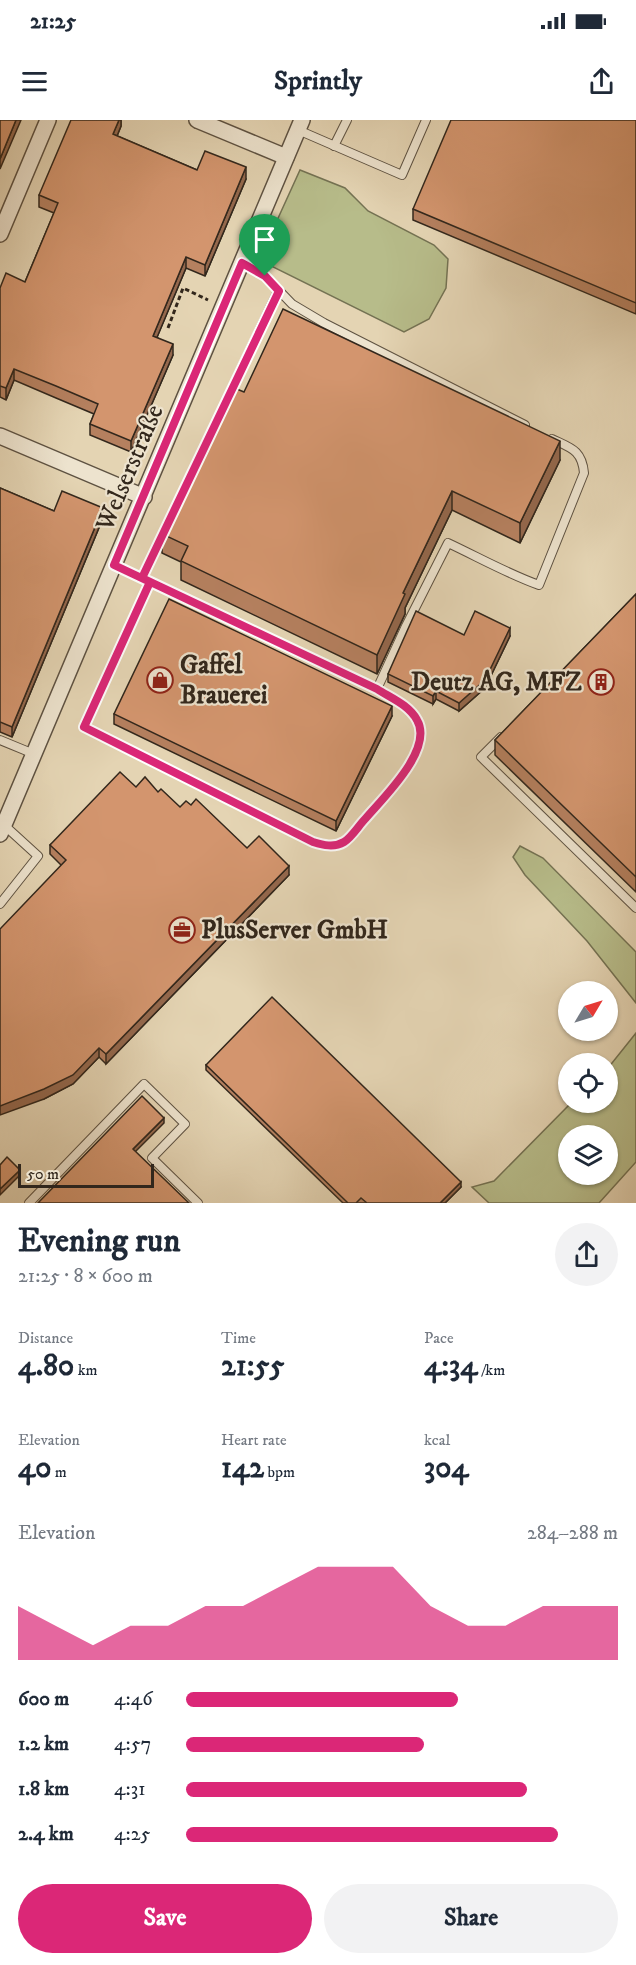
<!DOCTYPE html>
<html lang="en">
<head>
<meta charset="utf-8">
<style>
	:root { --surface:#fff; --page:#f2f2f3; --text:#1f2937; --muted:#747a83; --accent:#db2777 }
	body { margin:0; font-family:"IM FELL DW Pica",serif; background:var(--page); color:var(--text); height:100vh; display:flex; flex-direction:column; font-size:22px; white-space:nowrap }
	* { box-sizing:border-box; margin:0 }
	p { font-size:20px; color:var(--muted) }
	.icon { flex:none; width:33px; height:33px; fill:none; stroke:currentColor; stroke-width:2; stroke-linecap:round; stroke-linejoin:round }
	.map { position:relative; height:1083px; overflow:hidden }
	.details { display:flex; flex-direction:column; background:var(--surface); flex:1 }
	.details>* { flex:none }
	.needle { width:39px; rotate:52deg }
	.tools { position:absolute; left:558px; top:861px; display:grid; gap:12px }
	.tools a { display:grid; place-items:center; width:60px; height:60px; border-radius:50%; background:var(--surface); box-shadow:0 2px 4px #0004; font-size:30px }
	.scale { position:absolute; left:18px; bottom:15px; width:136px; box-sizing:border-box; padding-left:6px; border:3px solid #32271c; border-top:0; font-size:16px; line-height:21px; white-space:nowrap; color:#32271c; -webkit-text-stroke:4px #ede3ce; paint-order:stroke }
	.pin { position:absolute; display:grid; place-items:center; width:51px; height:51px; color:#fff; margin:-62px -26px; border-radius:50% 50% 50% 0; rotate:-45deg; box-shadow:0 0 6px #0007 }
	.pin .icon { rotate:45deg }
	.round { display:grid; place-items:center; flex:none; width:63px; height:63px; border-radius:32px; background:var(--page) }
	.headline { display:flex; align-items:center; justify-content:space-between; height:102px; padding:0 18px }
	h1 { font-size:33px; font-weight:800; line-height:45px }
	.stats { display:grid; grid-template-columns:repeat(3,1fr); gap:9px; height:102px; padding:6px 18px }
	.stats div { display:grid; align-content:center }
	.stats b { font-size:30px; font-weight:800 }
	.stats small { font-size:16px; font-weight:400 }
	.stats p { font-size:16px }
	.chart { height:168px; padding:12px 18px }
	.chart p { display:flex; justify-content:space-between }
	.chart svg { width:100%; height:108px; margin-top:6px; fill:var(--accent); opacity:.7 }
	.action { display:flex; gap:12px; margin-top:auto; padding:12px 18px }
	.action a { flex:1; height:69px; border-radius:36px; background:var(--accent); color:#fff; font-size:24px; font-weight:800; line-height:69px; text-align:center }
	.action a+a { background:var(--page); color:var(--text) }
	ul { padding:0 18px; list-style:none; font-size:20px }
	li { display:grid; grid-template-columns:96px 72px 1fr; align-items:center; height:45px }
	li i { height:15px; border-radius:8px; background:var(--accent) }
	.status { display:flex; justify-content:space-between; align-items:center; height:42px; padding:0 30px; background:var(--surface); direction:ltr }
	.status svg { height:16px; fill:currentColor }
	header { display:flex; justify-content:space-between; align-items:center; height:78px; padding:0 18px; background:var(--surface); font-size:27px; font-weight:800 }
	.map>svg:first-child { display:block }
	.green { fill:#b7bc8a; stroke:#747253; stroke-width:1.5; fill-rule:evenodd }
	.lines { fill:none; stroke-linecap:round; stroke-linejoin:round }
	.service-casing { stroke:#5e5242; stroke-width:10 }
	.minor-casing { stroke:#5e5242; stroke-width:18 }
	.path { stroke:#32271c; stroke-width:3; stroke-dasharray:4.5 3; stroke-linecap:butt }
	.service { stroke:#ede3ce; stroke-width:8 }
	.minor { stroke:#ede3ce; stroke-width:15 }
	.wall { fill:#b5805f; stroke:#32271c; stroke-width:1.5 }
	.shaded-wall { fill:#94684d; stroke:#32271c; stroke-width:1.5 }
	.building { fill:#d3956e; stroke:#32271c; stroke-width:1.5 }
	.route-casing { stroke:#fff; stroke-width:12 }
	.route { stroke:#db2777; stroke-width:8 }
	.labels { text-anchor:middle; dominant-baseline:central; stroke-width:4.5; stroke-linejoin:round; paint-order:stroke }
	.street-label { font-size:26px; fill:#32271c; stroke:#ede3ce }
	.poi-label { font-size:26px; font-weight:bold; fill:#32271c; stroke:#ede3ce; text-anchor:start }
</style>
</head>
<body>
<div class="status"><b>21:25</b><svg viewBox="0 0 49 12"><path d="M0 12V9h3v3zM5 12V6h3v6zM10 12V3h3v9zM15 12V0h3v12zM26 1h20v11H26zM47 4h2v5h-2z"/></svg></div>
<header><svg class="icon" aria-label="menu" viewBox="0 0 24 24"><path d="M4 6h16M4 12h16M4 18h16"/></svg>Sprintly<svg class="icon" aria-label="share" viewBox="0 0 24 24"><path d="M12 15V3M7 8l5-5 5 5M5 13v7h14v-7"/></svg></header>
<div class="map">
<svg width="636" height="1083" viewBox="0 0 636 1083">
	<rect width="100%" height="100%" fill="#e4d4b3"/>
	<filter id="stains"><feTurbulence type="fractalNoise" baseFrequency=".00333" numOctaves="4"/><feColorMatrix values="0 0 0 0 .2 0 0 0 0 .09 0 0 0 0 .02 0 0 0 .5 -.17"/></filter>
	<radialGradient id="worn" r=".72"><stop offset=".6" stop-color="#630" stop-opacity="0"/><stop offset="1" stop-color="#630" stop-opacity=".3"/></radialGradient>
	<g class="green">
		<path d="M300,50L345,68L368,91L434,125L448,139L446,168L429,199L404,212L259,140Z"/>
		<path d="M520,726L543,738L636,832V883L587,821L525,755L513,737Z"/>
		<path d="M636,913V1042L599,1083H489L472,1067L494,1061L571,983L608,982V948ZM568,1016H608V1054H568Z"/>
	</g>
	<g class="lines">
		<g class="service-casing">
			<g id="service">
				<path d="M298,10L402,55L426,0"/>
				<path d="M334,26L347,0"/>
				<path d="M242,143L265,156L292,184L324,203L525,305"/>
				<path d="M229,275L278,171"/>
				<path d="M114,445L377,569C391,578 409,585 417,600C434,629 384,677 366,698C359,705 352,717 344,722C334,728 323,725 313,722L84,607L150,462"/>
				<path d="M142,458L166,408"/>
				<path d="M377,569L406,506L448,423C478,437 508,454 539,465L584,353C582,330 571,328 552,319"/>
				<path d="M501,617L481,637L636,788"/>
				<path d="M0,620L34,634"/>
				<path d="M0,784L38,736L4,705"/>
				<path d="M29,1083L144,964L185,1004L152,1038L198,1083"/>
			</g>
		</g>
		<g class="minor-casing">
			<g id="minor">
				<path d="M197,0L286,37"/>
				<path d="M0,114L48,0"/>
				<path d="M0,316L144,377"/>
				<path d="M0,714L302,0"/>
			</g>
		</g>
		<path class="path" d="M168,208L183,168L208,180"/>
		<use href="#service" class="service"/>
		<use href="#minor" class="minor"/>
	</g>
	<g class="wall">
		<path d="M121,0V6L117,16L197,50L246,59L205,156L186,148L157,217L173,235L131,332L90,315V304L94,294L56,278L14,260L6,280L0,277V168L25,162L54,93L39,87V75Z"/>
		<path d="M636,0V194L413,100V89Z"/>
		<path d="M244,272L560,340L520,423L452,390L405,488V494L377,554L181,460V442L162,433V414Z"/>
		<path d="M0,368L54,391L103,398L12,617L0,612Z"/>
		<path d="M636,474V772L495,635V620Z"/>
		<path d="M464,515L510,516L485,568L459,591L436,579L433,584L388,562V554Z"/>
		<path d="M114,594L392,596L336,711L114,604Z"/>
		<path d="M136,667L158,672L180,687L191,685L247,728L289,755L106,944L99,937L73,964L44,979L61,745L50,734V725Z"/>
		<path d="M206,945L461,1067L445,1083H343L206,950Z"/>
	</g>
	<g class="shaded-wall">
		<path d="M16,0H21L0,49V39Z"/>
		<path d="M119,0H121V6L113,26V14Z"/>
		<path d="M246,47V59L205,156V145Z"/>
		<path d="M186,137V148L153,227V216Z"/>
		<path d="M173,224V235L131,332V321Z"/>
		<path d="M14,249V260L6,280V268Z"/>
		<path d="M560,321V340L520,423V403Z"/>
		<path d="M452,371V390L405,488V494L377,554V535L403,473Z"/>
		<path d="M103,388V398L12,617V607Z"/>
		<path d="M510,508V516L485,568L459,591V583Z"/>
		<path d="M436,571V579L433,584V576Z"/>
		<path d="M392,586V596L336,711V701Z"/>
		<path d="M289,746V755L106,944V934Z"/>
		<path d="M99,928V937L73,964L44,979L0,995V986Z"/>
		<path d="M164,998V1003L133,1034V1029Z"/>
		<path d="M20,1050V1055L0,1075V1069Z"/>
		<path d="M461,1062V1067L445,1083H440Z"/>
	</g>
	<g class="building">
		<path d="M0,0H16L0,39Z"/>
		<path d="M71,0H119L113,14L197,50L205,31L246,47L205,145L186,137L153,216L173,224L131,321L90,304L98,284L56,266L14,249L6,268L0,266V168L6,153L25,162L58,83L39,75Z"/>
		<path d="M451,0H636V183L413,89Z"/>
		<path d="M283,189L560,321L520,403L452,371L403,473L405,474L377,535L181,441L188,426L162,414L232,267L244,272Z"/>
		<path d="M0,368L54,391L62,371L103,388L12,607L0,602Z"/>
		<path d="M636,474V757L495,620Z"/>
		<path d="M169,479L392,586L336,701L114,594Z"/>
		<path d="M416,491L464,515L475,491L510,508L485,560L459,583L436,571L433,576L388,554Z"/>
		<path d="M120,652L136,667L145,657L158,672L161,669L180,687L186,681L191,685L196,679L247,728L259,716L289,746L106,934L99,928L73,955L44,969L0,986V809L66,740L50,725Z"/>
		<path d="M272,877L461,1062L440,1083H367L361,1078L356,1083H348L206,945Z"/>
		<path d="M142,976L164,998L133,1029L189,1083H38Z"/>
		<path d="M7,1037L20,1050L0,1069V1045Z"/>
	</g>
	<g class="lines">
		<g class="route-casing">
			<path id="route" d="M265,156L242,143L114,445L150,462L84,607L313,722C323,725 334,728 344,722C352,717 359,705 366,698C384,677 434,629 417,600C409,585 391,578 377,569L142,458L279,171L265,156"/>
		</g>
		<use href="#route" class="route"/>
	</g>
	<defs>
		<g id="shop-ring" transform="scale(1.35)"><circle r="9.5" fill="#ede3ce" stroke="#8f2418" stroke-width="1.5"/><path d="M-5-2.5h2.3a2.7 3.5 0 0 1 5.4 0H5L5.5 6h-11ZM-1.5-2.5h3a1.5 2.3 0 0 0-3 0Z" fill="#8f2418"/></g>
		<g id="building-ring" transform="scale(1.35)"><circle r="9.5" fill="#ede3ce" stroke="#8f2418" stroke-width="1.5"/><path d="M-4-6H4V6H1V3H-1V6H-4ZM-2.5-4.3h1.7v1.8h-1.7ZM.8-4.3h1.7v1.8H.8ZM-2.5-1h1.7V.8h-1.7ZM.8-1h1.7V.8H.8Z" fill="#8f2418"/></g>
		<g id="office-ring" transform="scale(1.35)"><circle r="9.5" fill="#ede3ce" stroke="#8f2418" stroke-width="1.5"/><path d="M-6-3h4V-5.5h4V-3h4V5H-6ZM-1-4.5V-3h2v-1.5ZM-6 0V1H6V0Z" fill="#8f2418"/></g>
	</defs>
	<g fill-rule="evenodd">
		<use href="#shop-ring" x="160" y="560"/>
		<use href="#building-ring" x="601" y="562"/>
		<use href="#office-ring" x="182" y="810"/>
	</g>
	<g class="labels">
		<g class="street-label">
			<text transform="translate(130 348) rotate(-67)">Welserstraße</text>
		</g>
		<g class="poi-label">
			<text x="180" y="545">Gaffel<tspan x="180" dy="30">Brauerei</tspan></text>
			<text x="582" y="562" text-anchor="end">Deutz AG, MFZ</text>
			<text x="201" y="810">PlusServer GmbH</text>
		</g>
	</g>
	<rect width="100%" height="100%" filter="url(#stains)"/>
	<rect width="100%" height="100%" fill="url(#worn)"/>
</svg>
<div class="tools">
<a><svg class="needle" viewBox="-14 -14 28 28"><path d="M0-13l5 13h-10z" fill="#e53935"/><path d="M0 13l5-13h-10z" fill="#747a83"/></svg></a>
<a><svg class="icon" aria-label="locate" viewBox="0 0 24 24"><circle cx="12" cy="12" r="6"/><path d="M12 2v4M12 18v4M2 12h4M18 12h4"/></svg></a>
<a><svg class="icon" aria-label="layers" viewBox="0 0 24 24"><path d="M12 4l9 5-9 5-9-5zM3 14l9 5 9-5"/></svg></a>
</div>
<div class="scale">50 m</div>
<div class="pin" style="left:265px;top:156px;background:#1e9e55"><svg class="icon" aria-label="arrive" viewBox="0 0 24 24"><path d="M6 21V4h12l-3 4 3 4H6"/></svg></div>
</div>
<section class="details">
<div class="headline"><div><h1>Evening run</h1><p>21:25 · 8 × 600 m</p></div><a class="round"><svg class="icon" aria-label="share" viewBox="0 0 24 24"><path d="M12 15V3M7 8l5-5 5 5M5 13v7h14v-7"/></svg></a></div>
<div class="stats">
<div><p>Distance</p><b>4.80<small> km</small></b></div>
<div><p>Time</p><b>21:55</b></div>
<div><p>Pace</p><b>4:34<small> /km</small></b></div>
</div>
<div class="stats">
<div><p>Elevation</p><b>40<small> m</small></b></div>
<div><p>Heart rate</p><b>142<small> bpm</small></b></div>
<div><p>kcal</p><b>304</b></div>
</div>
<div class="chart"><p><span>Elevation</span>284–288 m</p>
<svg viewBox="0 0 160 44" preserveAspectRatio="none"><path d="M0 44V22L10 30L20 38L30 30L40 30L50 22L60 22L70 14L80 6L90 6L100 6L110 22L120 30L130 30L140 22L150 22L160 22V44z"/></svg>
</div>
<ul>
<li><b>600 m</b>4:46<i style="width:63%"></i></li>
<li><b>1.2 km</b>4:57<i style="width:55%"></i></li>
<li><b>1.8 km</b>4:31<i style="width:79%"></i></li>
<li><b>2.4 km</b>4:25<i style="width:86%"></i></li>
</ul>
<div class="action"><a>Save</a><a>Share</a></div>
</section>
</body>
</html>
